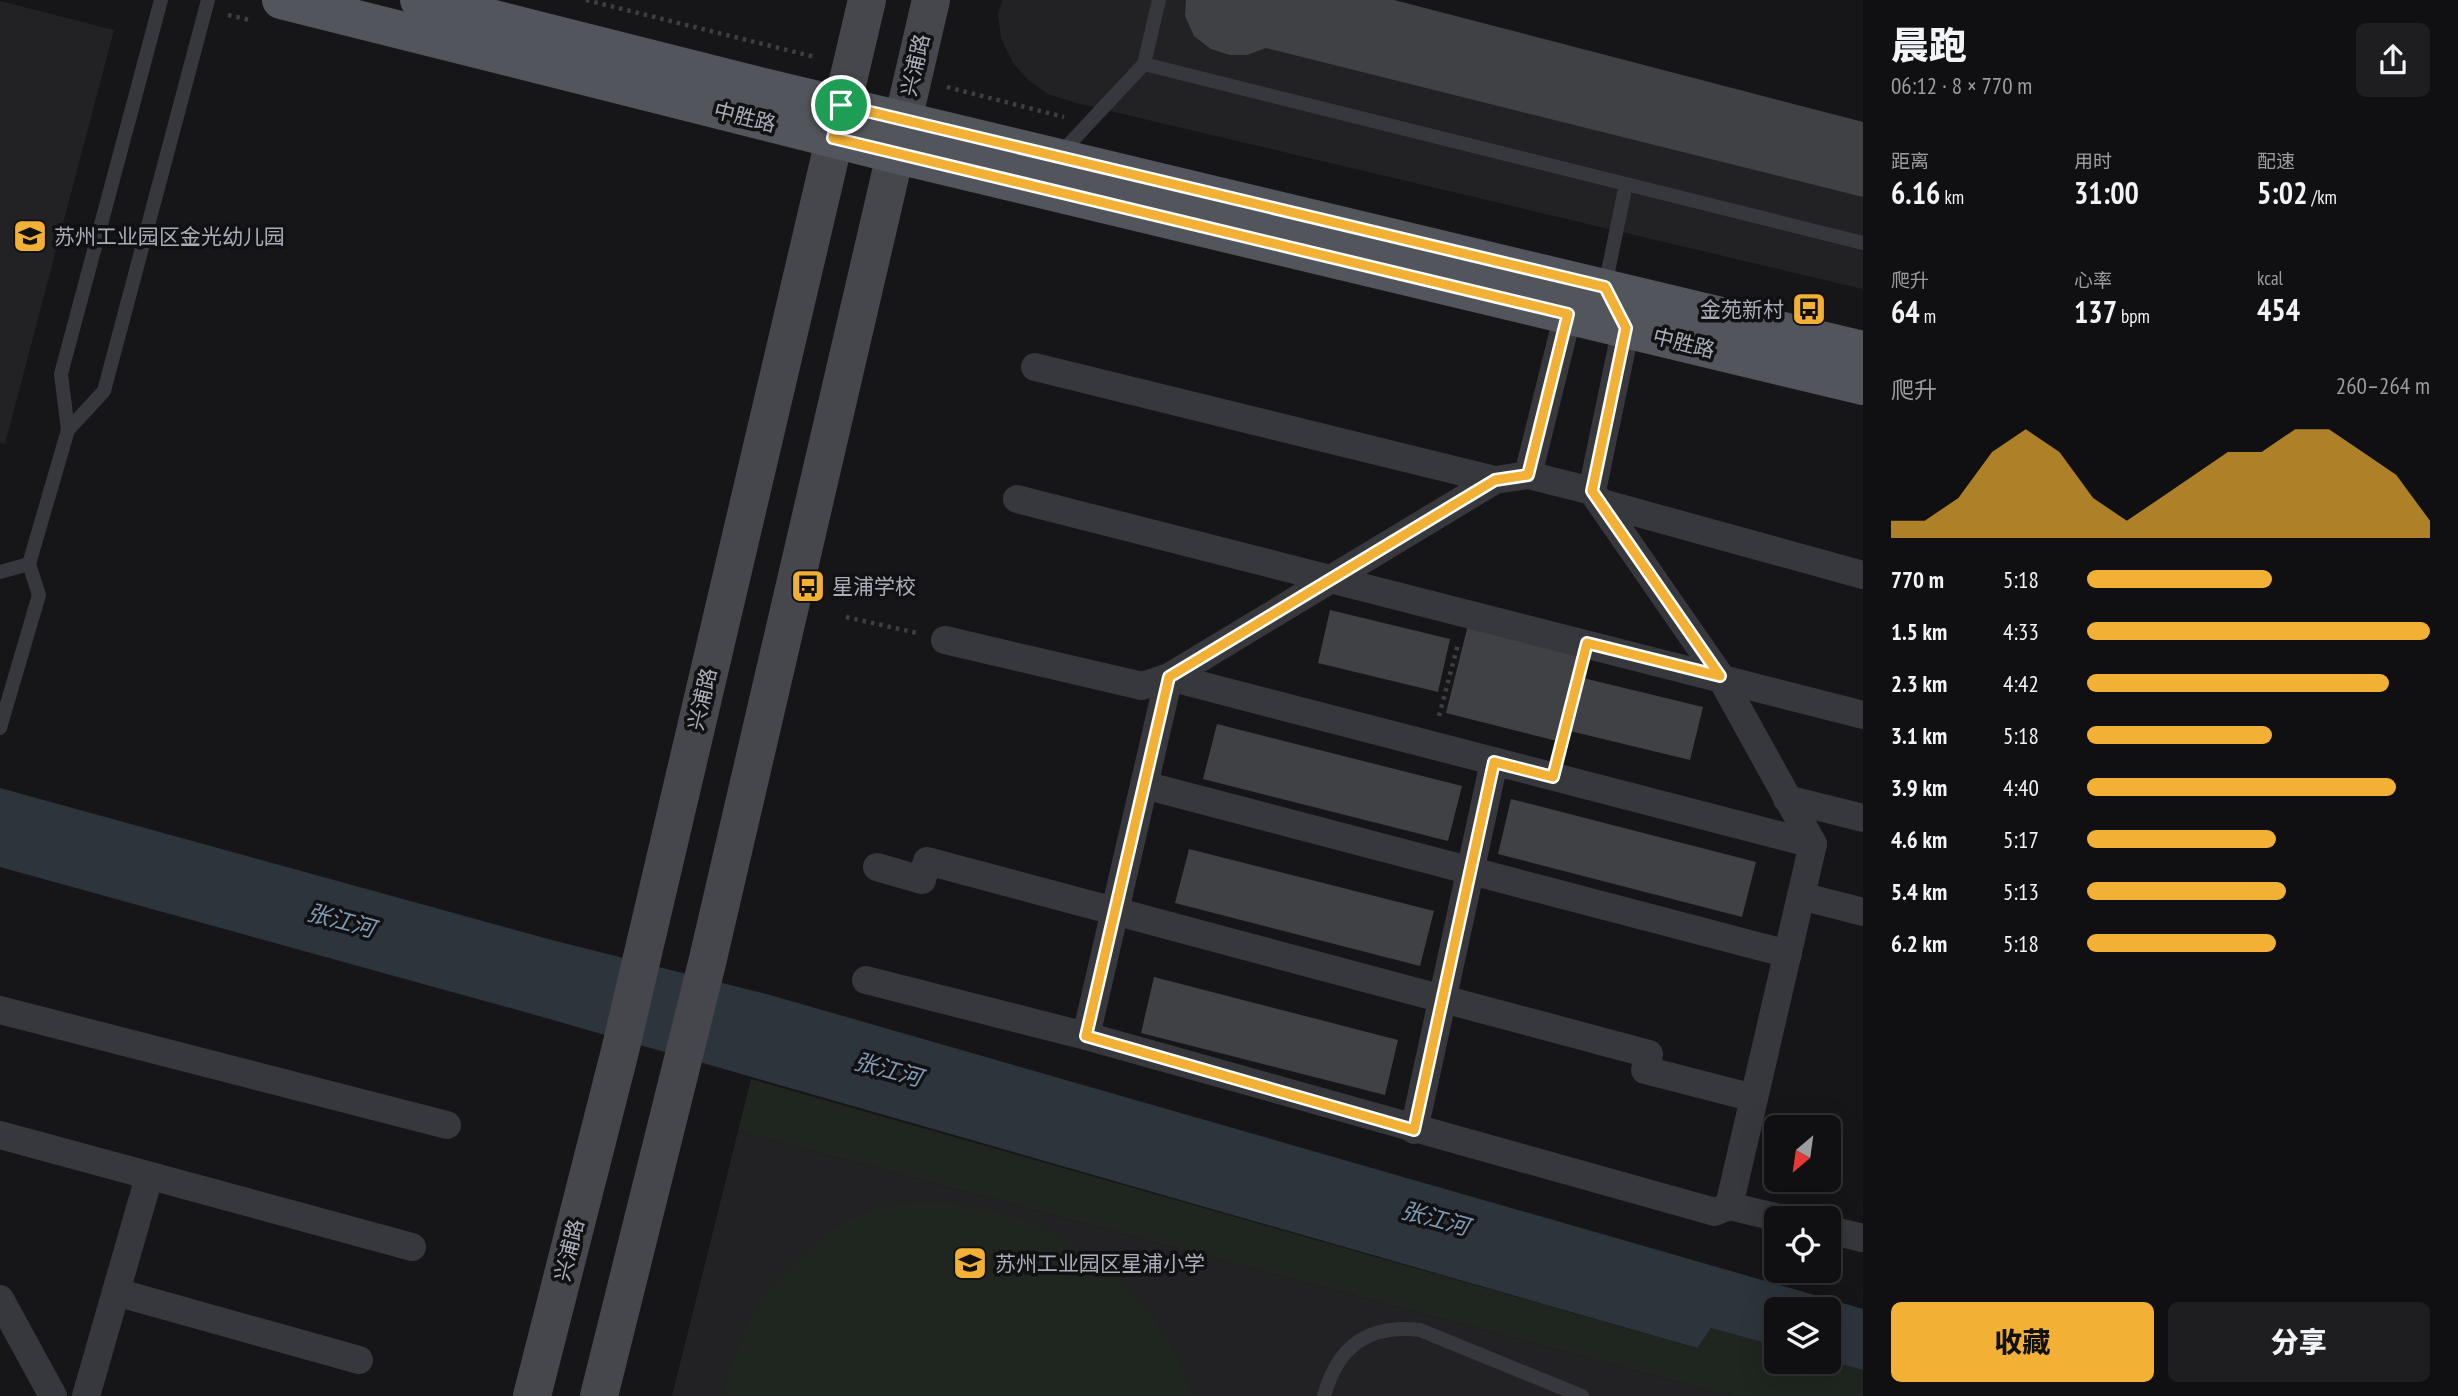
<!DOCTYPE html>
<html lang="zh">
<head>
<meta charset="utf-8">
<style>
	:root { --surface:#101012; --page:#1e1e20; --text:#f1f3f6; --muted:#9c9d9f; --line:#303032; --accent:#f2b134 }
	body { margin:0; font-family:"PT Sans Narrow","Noto Sans SC",sans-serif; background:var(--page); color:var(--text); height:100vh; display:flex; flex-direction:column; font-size:26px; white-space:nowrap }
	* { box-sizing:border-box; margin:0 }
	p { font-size:23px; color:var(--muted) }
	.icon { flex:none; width:38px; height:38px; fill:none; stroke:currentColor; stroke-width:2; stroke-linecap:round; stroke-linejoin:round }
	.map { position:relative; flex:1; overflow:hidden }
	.panel { display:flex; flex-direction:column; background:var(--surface); width:595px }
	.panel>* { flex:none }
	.needle { width:46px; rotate:209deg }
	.fabs { position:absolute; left:1764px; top:1115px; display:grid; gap:14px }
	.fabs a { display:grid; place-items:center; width:77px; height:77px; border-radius:10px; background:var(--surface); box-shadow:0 7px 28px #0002,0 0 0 2px var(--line); font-size:35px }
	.pin { position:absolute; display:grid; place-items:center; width:60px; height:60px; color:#fff; margin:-30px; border:4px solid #fff; border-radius:50%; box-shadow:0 2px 7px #0007 }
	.round { display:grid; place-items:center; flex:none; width:74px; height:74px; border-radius:10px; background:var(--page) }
	.summary { display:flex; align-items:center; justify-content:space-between; height:119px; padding:0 28px }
	h1 { font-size:38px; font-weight:800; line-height:52px }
	.figures { display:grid; grid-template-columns:repeat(3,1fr); gap:10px; height:119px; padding:7px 28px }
	.figures div { display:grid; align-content:center }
	.figures b { font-size:30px; font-weight:800 }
	.figures small { font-size:19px; font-weight:400 }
	.figures p { font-size:19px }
	.chart { height:196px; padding:14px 28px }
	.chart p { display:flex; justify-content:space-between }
	.chart svg { width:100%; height:126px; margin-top:7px; fill:var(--accent); opacity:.7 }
	.primary-button { display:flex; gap:14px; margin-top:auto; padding:14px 28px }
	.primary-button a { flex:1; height:80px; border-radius:10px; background:var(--accent); color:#111; font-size:28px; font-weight:800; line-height:80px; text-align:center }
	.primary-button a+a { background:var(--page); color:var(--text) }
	ul { padding:0 28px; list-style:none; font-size:23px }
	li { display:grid; grid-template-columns:112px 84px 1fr; align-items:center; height:52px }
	li i { height:18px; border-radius:9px; background:var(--accent) }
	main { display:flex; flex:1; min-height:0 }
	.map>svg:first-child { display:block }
	.built { fill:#222225 }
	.green { fill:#1e261f }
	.water { fill:#2c353c }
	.building { fill:#404145 }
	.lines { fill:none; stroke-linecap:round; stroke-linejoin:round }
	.path { stroke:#3d3f44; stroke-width:4.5; stroke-dasharray:3.5 5; stroke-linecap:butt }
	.lane { stroke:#37383d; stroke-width:14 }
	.street { stroke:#37383d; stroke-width:28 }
	.secondary { stroke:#45474d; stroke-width:38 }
	.primary { stroke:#53555c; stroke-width:38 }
	.route-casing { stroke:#fff; stroke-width:14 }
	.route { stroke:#f2b134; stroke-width:9 }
	.labels { text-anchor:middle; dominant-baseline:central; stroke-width:7; stroke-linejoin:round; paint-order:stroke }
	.street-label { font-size:21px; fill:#a8adb8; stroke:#111113 }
	.poi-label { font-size:21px; fill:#a8adb8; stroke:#111113; text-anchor:start }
	.water-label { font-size:23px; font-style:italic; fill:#7f9bb3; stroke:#111113 }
</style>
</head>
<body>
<main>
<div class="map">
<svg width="1863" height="1396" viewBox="0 0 1863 1396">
	<rect width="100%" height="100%" fill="#161618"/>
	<g class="built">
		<path d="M1002,0H1394L1863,122V289L1076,103L1048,94L1028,80L1013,63L1001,38L998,15Z"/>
		<path d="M0,1L114,30L5,444L0,443Z"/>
		<path d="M738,1131L1731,1396H672Z"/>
	</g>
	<g class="green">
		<path d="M751,1079L1696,1348L1711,1328L1776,1346V1362L1829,1361L1863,1370V1396H1731L738,1131Z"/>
		<path d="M945,1202C968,1206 991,1209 1013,1216C1086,1237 1177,1320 1191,1396H722C741,1326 764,1280 823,1237C841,1224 864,1210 886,1206C905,1202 926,1203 945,1202Z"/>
	</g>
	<path class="water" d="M0,788L552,940L770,995L1863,1309V1370L1829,1361V1309H1776V1346L1711,1328L1697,1348L532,1014L0,867Z"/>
	<g class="building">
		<path d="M1186,0H1394L1863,122V197L1266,48L1247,55H1230L1211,49L1194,36L1185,16Z"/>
		<path d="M1330,610L1450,639L1438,692L1318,663Z"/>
		<path d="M1468,625L1579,653L1557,741L1446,713Z"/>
		<path d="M1583,678L1703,707L1690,760L1570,731Z"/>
		<path d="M1217,724L1462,786L1448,841L1203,779Z"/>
		<path d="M1511,799L1756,862L1742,917L1498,854Z"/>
		<path d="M1189,849L1434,911L1420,966L1175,903Z"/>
		<path d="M1154,977L1398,1040L1385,1095L1141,1033Z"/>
	</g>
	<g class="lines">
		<g class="path">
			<path d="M586,0L815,57"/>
			<path d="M228,15L250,20"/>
			<path d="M947,87L1064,117"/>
			<path d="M846,617L917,633"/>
			<path d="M1439,716L1458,644"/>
			<path d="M1561,747L1579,674"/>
		</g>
		<g class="lane">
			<path d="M1159,0L1144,64L1863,243"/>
			<path d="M1059,155L1144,64"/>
			<path d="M1605,286L1626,184"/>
			<path d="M68,430L104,391L208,0"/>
			<path d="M0,572L29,564"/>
			<path d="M0,728L39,595L29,564L68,430L61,374L161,0"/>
			<path d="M1324,1396C1338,1345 1369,1324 1420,1330L1582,1396"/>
		</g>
		<g class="street">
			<path d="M1035,367L1495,480"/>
			<path d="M1528,475L1568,314L1581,304"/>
			<path d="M1592,491L1626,328L1618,313"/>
			<path d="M1017,499L1863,715"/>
			<path d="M1602,503L1863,575"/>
			<path d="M945,640L1142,686L1169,677L1813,844"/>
			<path d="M1144,785L1788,954"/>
			<path d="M1787,799L1863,818"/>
			<path d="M877,867L922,880L927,861L1649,1054L1645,1070L1754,1098"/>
			<path d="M1801,896L1863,912"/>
			<path d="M866,980L1086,1036L1715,1212L1729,1206L1779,1218"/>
			<path d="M0,1010L447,1125"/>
			<path d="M1086,1036L1169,677L1495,480L1528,475L1592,491L1720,676L1813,844L1729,1206"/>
			<path d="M1414,1130L1494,762"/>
			<path d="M0,1135L412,1247"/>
			<path d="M1829,1230L1863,1238"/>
			<path d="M116,1292L359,1360"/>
			<path d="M0,1299L53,1396"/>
			<path d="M86,1396L149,1177"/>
		</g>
		<g class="secondary">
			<path d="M532,1396L620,1051L867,0"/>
			<path d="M599,1396L707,963L931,0"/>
		</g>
		<g class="primary">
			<path d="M281,0L894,154L1863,386"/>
			<path d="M419,0L759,86L1863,350"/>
		</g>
	</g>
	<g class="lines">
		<g class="route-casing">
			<path id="route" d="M841,105L1605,287L1626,328L1592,491L1720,676L1587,643L1553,777L1494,762L1414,1130L1086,1036L1169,677L1495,480L1528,475L1568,314L833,138Z"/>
		</g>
		<use href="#route" class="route"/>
	</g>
	<defs>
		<g id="school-square" transform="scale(1.75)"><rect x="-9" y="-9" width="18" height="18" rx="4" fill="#f2b134" stroke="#111113"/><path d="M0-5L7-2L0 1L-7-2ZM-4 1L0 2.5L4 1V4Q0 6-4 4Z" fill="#111"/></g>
		<g id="bus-square" transform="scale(1.75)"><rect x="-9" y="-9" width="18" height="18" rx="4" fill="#f2b134" stroke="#111113"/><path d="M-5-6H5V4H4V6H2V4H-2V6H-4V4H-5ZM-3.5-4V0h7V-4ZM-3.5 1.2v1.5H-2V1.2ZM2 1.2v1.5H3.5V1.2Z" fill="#111"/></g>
	</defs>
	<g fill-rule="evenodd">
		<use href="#school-square" x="30" y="236"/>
		<use href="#bus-square" x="1809" y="309"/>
		<use href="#bus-square" x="808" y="586"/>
		<use href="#school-square" x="970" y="1263"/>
	</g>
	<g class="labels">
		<g class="street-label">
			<text transform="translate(915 65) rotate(-77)">兴浦路</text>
			<text transform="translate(745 117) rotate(14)">中胜路</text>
			<text transform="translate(1684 343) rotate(14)">中胜路</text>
			<text transform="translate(702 699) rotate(-77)">兴浦路</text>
			<text transform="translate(569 1250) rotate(-76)">兴浦路</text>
		</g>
		<g class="poi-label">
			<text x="54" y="236">苏州工业园区金光幼儿园</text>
			<text x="1784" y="309" text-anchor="end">金苑新村</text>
			<text x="832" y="586">星浦学校</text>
			<text x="995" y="1263">苏州工业园区星浦小学</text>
		</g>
		<g class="water-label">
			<text transform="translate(341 920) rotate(15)">张江河</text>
			<text transform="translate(888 1069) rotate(15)">张江河</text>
			<text transform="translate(1435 1218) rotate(15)">张江河</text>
		</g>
	</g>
</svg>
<div class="fabs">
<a><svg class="needle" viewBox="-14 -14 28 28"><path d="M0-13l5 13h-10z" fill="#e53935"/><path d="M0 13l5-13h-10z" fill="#9c9d9f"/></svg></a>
<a><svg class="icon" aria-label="locate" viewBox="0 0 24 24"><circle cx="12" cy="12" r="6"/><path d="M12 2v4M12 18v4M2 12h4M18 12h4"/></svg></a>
<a><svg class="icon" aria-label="layers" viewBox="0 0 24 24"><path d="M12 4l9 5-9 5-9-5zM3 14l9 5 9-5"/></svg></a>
</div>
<div class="pin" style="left:841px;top:105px;background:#1e9e55"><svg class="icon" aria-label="arrive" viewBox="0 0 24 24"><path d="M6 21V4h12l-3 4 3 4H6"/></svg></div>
</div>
<section class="panel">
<div class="summary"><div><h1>晨跑</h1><p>06:12 · 8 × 770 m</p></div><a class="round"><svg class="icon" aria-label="share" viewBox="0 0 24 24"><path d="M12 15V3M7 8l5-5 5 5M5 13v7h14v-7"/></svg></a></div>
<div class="figures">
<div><p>距离</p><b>6.16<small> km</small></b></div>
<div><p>用时</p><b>31:00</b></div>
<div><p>配速</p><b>5:02<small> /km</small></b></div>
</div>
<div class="figures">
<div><p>爬升</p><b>64<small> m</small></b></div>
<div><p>心率</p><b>137<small> bpm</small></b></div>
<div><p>kcal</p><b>454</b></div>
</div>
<div class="chart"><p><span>爬升</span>260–264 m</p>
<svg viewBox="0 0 160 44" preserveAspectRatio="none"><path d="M0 44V38L10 38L20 30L30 14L40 6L50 14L60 30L70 38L80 30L90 22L100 14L110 14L120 6L130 6L140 14L150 22L160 38V44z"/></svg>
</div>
<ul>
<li><b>770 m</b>5:18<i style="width:54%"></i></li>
<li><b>1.5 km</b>4:33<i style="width:100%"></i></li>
<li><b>2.3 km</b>4:42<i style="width:88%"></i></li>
<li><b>3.1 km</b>5:18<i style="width:54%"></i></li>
<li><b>3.9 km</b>4:40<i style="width:90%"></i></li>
<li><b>4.6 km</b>5:17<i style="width:55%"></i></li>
<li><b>5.4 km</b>5:13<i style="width:58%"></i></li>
<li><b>6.2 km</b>5:18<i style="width:55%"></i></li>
</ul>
<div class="primary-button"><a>收藏</a><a>分享</a></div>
</section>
</main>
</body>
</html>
